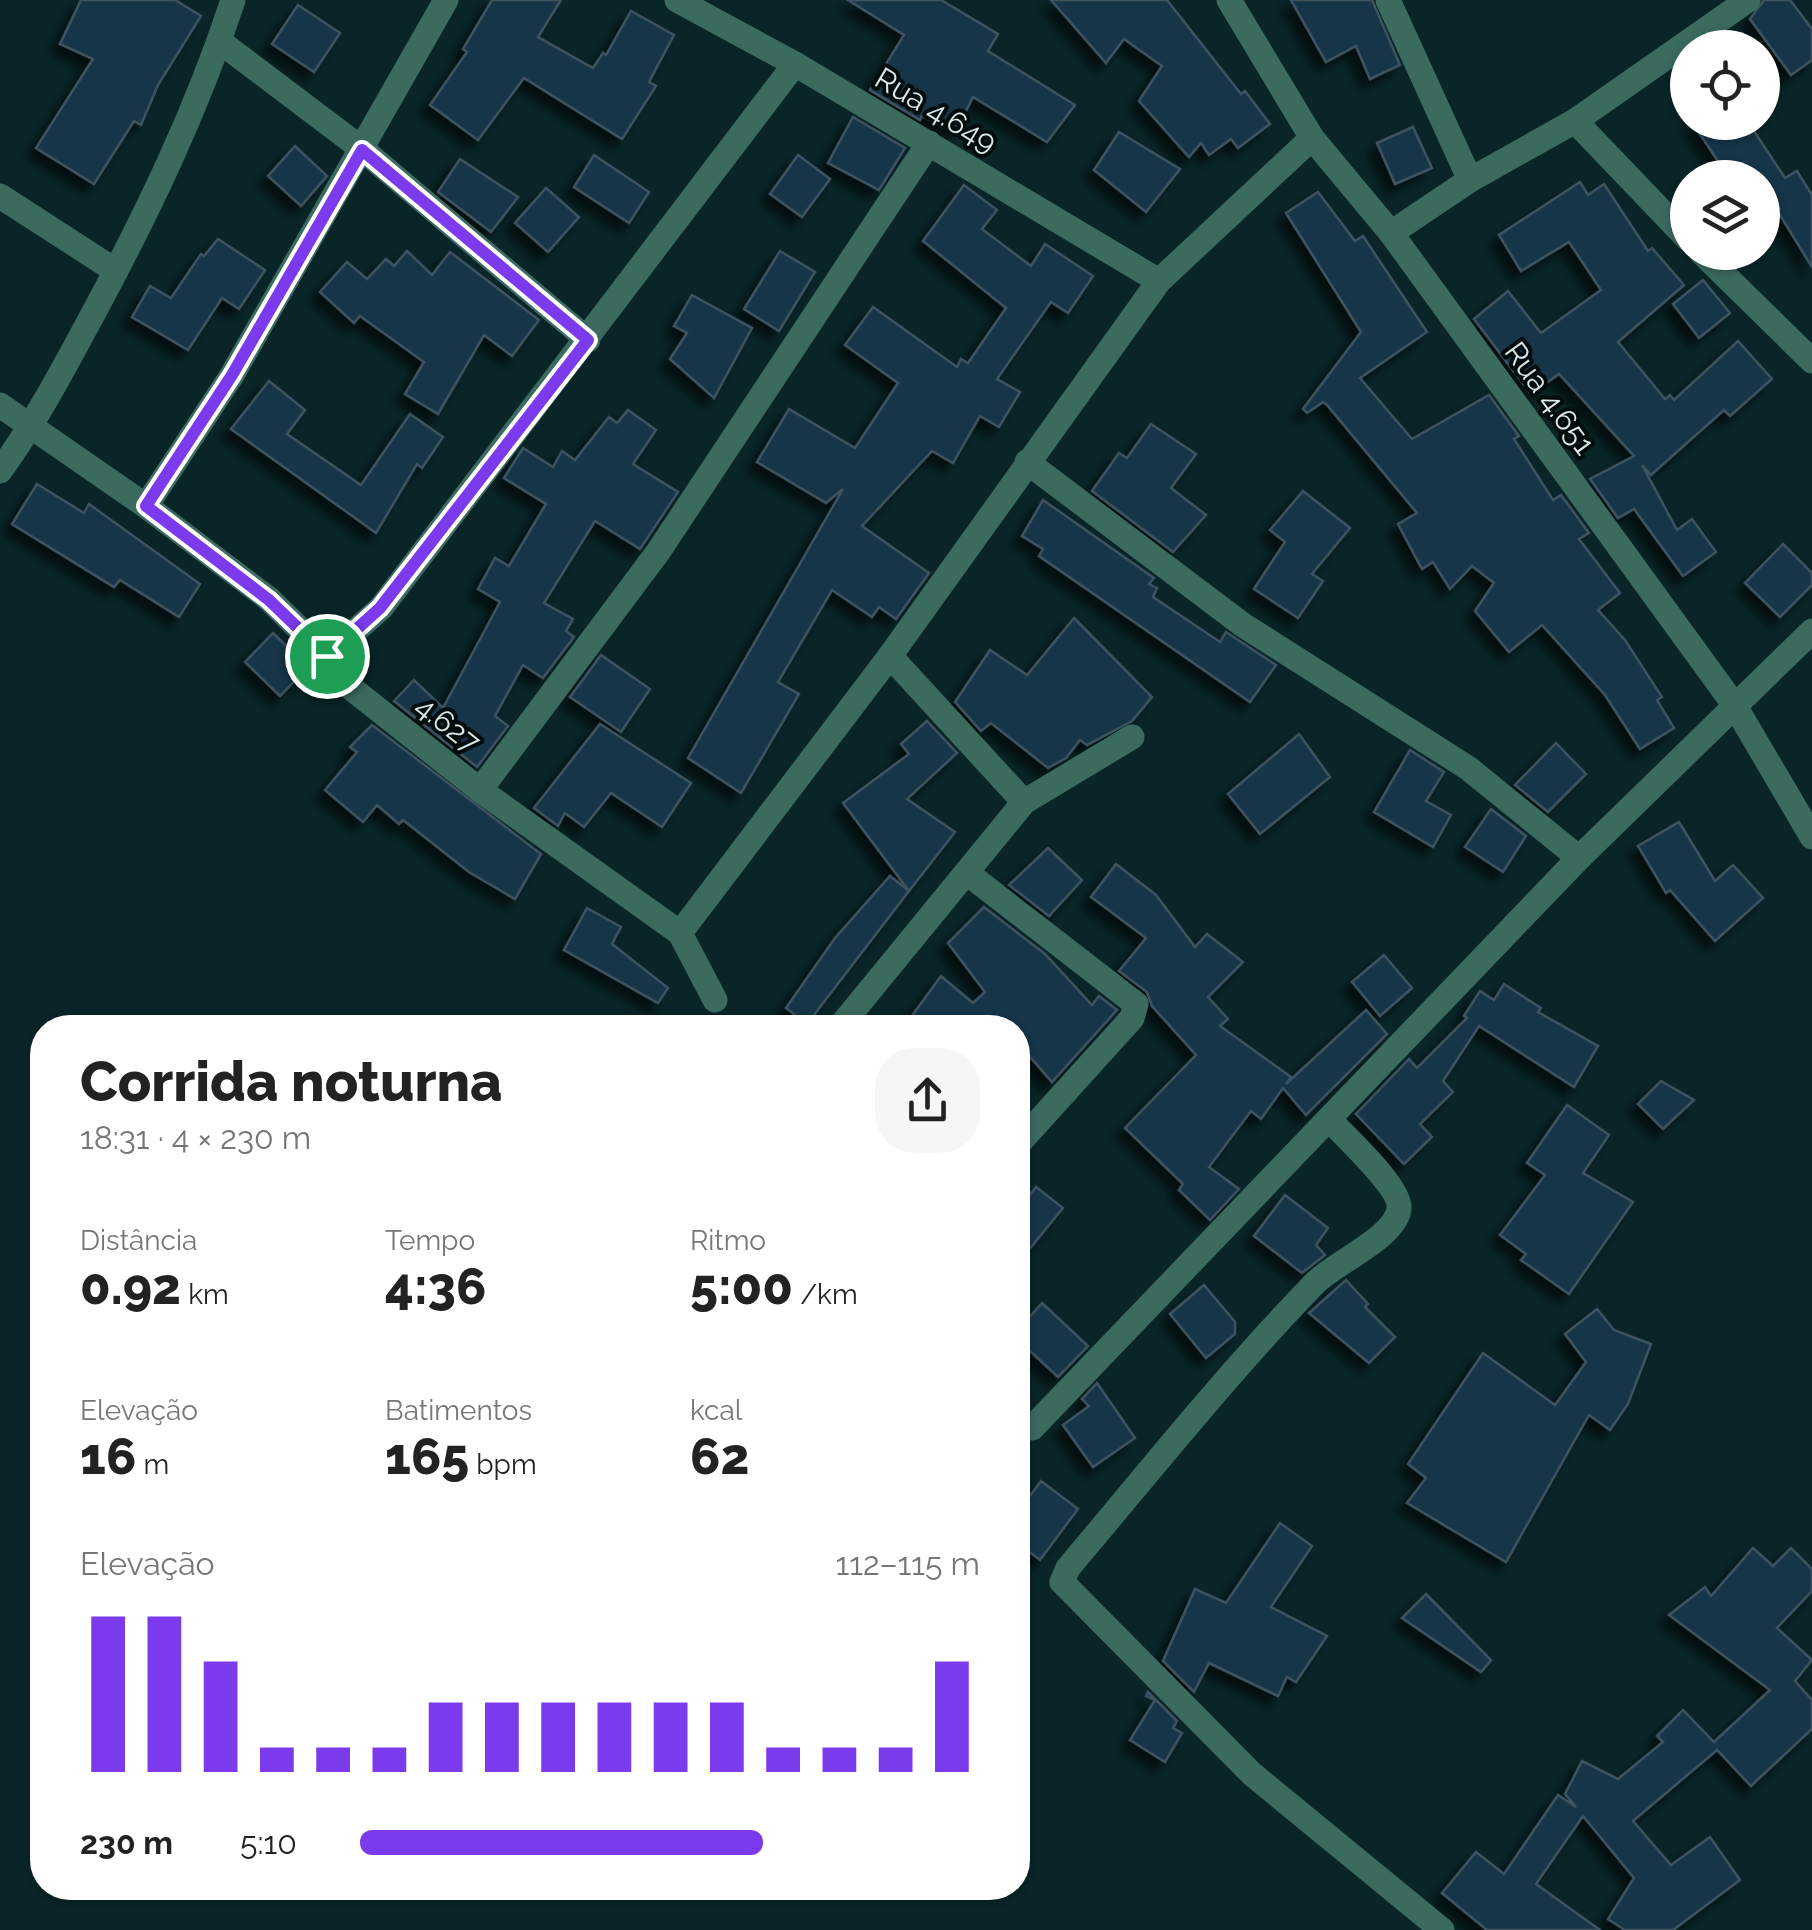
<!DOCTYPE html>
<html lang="pt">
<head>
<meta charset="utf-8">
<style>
	:root { --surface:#fff; --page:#f6f6f6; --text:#222; --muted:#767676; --accent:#7c3aed }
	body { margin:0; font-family:Raleway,sans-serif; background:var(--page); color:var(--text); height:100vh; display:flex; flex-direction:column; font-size:38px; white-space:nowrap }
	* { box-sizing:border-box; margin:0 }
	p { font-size:32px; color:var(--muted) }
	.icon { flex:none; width:55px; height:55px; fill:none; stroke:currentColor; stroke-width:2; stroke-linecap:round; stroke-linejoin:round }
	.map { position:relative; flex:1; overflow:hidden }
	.side { position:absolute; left:30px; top:1015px; width:1000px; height:885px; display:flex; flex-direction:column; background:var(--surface); border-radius:40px; box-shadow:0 2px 8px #0004 }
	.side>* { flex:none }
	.controls { position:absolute; left:1670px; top:30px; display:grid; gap:20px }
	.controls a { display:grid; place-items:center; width:110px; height:110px; border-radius:50%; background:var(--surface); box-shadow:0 2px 8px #0004; font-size:50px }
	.pin { position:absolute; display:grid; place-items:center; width:85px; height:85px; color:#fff; margin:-42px; border:5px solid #fff; border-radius:50%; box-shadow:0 2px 10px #0007 }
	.round { display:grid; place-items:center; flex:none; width:105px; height:105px; border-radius:40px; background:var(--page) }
	.headline { display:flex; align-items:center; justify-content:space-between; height:170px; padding:0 50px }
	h1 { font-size:55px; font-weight:800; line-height:75px }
	.figures { display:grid; grid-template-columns:repeat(3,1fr); gap:15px; height:170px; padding:10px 50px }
	.figures div { display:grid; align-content:center }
	.figures b { font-size:50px; font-weight:800 }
	.figures small { font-size:28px; font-weight:400 }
	.figures p { font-size:28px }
	.chart { height:280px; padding:20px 50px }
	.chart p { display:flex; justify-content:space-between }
	.chart svg { width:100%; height:180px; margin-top:10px; stroke:var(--accent); stroke-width:6 }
	ul { padding:0 50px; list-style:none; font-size:32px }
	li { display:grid; grid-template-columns:160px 120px 1fr; align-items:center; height:75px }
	li i { height:25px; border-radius:12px; background:var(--accent) }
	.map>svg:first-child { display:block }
	.building { fill:#183649; stroke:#3e525f; stroke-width:2.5; filter:url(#shadow) }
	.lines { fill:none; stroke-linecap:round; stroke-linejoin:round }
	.minor { stroke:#3b6a5e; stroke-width:25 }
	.route-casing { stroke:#fff; stroke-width:20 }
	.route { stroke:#7c3aed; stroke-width:12 }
	.labels { text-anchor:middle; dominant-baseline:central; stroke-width:8; stroke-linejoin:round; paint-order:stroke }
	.street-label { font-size:30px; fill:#dae9eb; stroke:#030c0d }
</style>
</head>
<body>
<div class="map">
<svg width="1812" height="1930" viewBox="0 0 1812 1930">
	<defs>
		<filter id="shadow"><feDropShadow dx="-9" dy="9" stdDeviation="5" flood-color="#0009"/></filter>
	</defs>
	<rect width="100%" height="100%" fill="#092528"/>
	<g class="building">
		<path d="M81,0H175L201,16L158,85L141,125L134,121L94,184L36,148L93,59L60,44Z"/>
		<path d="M492,0H561L538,37L593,68L603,53L606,55L631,11L674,35L649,82L656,86L622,139L524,78L478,140L430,105L467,52L463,49Z"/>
		<path d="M848,0H941L998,34L988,51L1075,105L1047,142L973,97L955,133L922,116L920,120L870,90L904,35Z"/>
		<path d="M1051,0H1167L1241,94L1245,91L1270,124L1238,148L1231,139L1209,155L1201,143L1189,157L1139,101L1162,66L1124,39L1106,63Z"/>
		<path d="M1291,0H1372L1400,65L1370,79L1356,46L1326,62Z"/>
		<path d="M1764,0H1790L1812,29V60L1791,75L1750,19Z"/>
		<path d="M298,5L340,33L314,72L272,44Z"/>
		<path d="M853,117L905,148L879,190L828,163Z"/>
		<path d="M1692,122H1748L1785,178L1797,171L1812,195V267L1780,215L1762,227V178H1729Z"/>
		<path d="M1413,127L1432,168L1395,184L1377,143Z"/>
		<path d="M1119,132L1180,169L1146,212L1094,170Z"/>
		<path d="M295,146L327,176L301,206L268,176Z"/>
		<path d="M594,155L649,192L629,223L574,187Z"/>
		<path d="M798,155L830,179L802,217L770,194Z"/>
		<path d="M460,159L518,197L491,232L438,192Z"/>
		<path d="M1580,182L1588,195L1604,184L1648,251L1652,248L1684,285L1618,342L1665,399L1670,395L1674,400L1738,341L1772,379L1730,416L1724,410L1651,475L1642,465L1677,530L1692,519L1716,552L1683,576L1634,509L1618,518L1590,479L1634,456L1559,374L1531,394L1474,319L1508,291L1541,333L1601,290L1569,242L1521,271L1499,235Z"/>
		<path d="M964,185L997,210L982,229L1031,266L1045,244L1093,276L1068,313L1051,302L997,379L1020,392L999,427L980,416L953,463L932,451L862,526L929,573L896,619L879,607L872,617L832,590L778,682L799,694L741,793L688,758L843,489L826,503L757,462L789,409L855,448L898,383L845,345L873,307L957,367L961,359L968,363L1006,308L923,241Z"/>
		<path d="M546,188L579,217L548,252L515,223Z"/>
		<path d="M1318,192L1355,241L1363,236L1427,332L1360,378L1412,439L1489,395L1519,436L1514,439L1553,500L1561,495L1589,533L1579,539L1620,593L1598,610L1625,640L1662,697L1657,700L1674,728L1640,749L1605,695L1542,625L1509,652L1475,611L1494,583L1472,566L1450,589L1433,562L1422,569L1398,524L1417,513L1327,405L1323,402L1307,413L1303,409L1361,332L1286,213Z"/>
		<path d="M218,239L265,270L239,309L222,298L188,350L132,317L150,286L171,298L201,254L204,256Z"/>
		<path d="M407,251L432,275L450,252L539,320L512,356L484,335L438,414L405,394L424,362L360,316L354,323L320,292L347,262L367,279L386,259L394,266Z"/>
		<path d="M780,251L815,272L779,331L744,309Z"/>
		<path d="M1703,280L1730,313L1699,338L1673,304Z"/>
		<path d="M692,295L752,328L714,398L670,359L687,333L674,326Z"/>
		<path d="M269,381L305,410L287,434L361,485L410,414L443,437L422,468L417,464L376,533L231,429Z"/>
		<path d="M628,410L656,430L633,464L678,492L640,549L595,521L544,603L573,619L566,631L574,637L543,678L523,665L495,716L508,726L477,767L394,701L414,680L443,708L500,602L478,589L495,558L509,566L546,504L504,478L523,448L553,467L562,451L575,460L609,417L617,423Z"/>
		<path d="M1151,424L1196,454L1171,488L1206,515L1173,552L1092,491L1119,453L1127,458Z"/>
		<path d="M37,484L84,513L89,504L200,584L179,617L120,580L114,587L12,524Z"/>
		<path d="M1303,491L1350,528L1312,574L1323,581L1298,618L1254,589L1285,542L1270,530Z"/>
		<path d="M1043,500L1154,578L1149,584L1157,588L1153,597L1220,642L1226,632L1276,665L1250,702L1039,556L1043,549L1022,536Z"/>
		<path d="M1783,544L1812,573V585L1780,617L1745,583Z"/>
		<path d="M1074,618L1152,697L1132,721L1087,745L1080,740L1066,758L1048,768L991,723L981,731L955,702L990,650L1027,675Z"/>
		<path d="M273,633L308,667L280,696L245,662Z"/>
		<path d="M601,655L650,689L621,732L570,697Z"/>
		<path d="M927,721L957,753L907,799L955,832L909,891L843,803L909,754L901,744Z"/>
		<path d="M600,724L691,783L662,827L611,793L584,827L565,813L558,826L534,808Z"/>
		<path d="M372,725L541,854L515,899L469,872L403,820L399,824L377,805L363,822L325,790L357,752L350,747Z"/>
		<path d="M1299,734L1330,777L1260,834L1228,794Z"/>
		<path d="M1556,743L1586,774L1548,812L1515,785Z"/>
		<path d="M1410,750L1444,772L1426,801L1451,815L1433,847L1374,812Z"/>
		<path d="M1491,809L1526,836L1503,872L1465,847Z"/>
		<path d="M1679,822L1715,881L1733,865L1763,898L1715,941L1670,890L1666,893L1638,846Z"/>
		<path d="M1048,848L1082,880L1049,916L1009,885Z"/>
		<path d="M1116,864L1156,895L1195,947L1207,934L1243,962L1208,997L1228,1019L1220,1026L1291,1077L1286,1084L1366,1010L1387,1034L1306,1115L1283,1088L1261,1119L1251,1111L1209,1167L1239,1189L1210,1220L1179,1190L1183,1184L1125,1128L1196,1055L1152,1006L1147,992L1119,971L1146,938L1091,897Z"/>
		<path d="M890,876L909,891L807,1024L786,1008L835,938Z"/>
		<path d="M984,907L1045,954L1092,1005L1099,996L1117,1010L1052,1082L1018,1043V1028H903L941,976L973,1003L985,992L948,943Z"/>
		<path d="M587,908L621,927L612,944L668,988L658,1003L564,950Z"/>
		<path d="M1384,955L1412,988L1380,1016L1352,982Z"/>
		<path d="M1504,984L1541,1008L1538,1012L1598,1046L1574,1087L1479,1026L1443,1081L1453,1092L1420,1124L1432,1137L1404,1164L1356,1114L1409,1059L1417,1068L1467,1018L1464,1016L1480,991L1494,1000Z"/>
		<path d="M1661,1081L1694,1100L1663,1129L1638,1104Z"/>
		<path d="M1567,1105L1609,1135L1583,1173L1633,1202L1569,1294L1521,1260L1526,1254L1500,1235L1545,1175L1527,1163Z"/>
		<path d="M1036,1187L1063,1208L1018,1263V1210Z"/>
		<path d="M1285,1195L1328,1228L1316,1245L1325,1255L1302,1273L1254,1236Z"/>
		<path d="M1346,1280L1368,1304L1365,1307L1395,1337L1369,1363L1309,1313Z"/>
		<path d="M1204,1285L1235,1322V1334L1206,1358L1170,1314Z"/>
		<path d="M1042,1303L1088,1346L1058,1377L1018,1340V1330Z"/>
		<path d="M1597,1309L1614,1330L1651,1344L1628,1404L1610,1430L1589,1415L1506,1562L1407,1503L1426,1478L1408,1464L1483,1353L1555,1405L1586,1362L1565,1334Z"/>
		<path d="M1097,1383L1135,1438L1093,1467L1063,1425L1089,1406L1082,1399Z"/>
		<path d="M1041,1481L1078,1509L1040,1560L1018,1543V1512Z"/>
		<path d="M1280,1523L1312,1546L1271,1607L1327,1636L1296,1682L1287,1677L1278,1696L1209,1663L1194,1692L1163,1661L1195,1589L1226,1603Z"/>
		<path d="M1753,1548L1773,1566L1791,1548L1812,1569V1591L1777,1628L1812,1660L1795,1681L1812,1700V1729L1751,1786L1717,1750L1633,1821L1671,1865L1710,1837L1740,1880L1673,1930H1625L1608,1919L1634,1878L1583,1816L1536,1884L1600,1930H1487L1442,1893L1476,1852L1504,1874L1558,1795L1576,1807L1565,1794L1582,1761L1618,1779L1663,1742L1657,1736L1683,1710L1714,1742L1770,1690L1669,1615L1705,1587L1711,1596Z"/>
		<path d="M1426,1594L1491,1660L1481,1672L1402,1618Z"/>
		<path d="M1148,1692L1177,1721L1173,1728L1182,1733L1165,1762L1130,1740L1155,1700L1146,1696Z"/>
	</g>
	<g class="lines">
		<g class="minor">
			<path d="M677,0L795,64L1159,281"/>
			<path d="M1229,0L1312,138L1391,233L1735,706L1812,837"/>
			<path d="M1388,0L1470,180"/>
			<path d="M219,41L362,149L588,340"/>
			<path d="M1575,121L1688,239"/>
			<path d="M0,196L116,271"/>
			<path d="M1391,233L1470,180L1575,121L1748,0"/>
			<path d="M1701,252L1812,361"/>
			<path d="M0,405L146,506L269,599L327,656L351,688L480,790L680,933"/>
			<path d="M1027,462L1243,625L1468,768L1579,858"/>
			<path d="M0,471C36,421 64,368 93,314C148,212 197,110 233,0"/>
			<path d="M146,506L232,375L446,0"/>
			<path d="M327,656L381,608L795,64"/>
			<path d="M890,656L1024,802"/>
			<path d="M480,790L658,552L929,143"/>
			<path d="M967,873L1136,1004L1132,1018L1018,1144"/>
			<path d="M715,1000L680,933L890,656L1159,281L1312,138"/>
			<path d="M839,1028L1024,802L1132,737"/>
			<path d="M1330,1120C1345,1137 1402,1188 1399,1209C1395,1238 1334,1263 1314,1284C1227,1374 1149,1472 1068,1568L1062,1582L1252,1774L1442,1930"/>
			<path d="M1032,1428L1579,858L1812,631"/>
		</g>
	</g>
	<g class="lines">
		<g class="route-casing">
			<path id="route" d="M362,150L588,340L380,608L327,656L269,600L146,506L232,375Z"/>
		</g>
		<use href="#route" class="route"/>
	</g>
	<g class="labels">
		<g class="street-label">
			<text transform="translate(936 110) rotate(31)">Rua 4.649</text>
			<text transform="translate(1550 398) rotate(54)">Rua 4.651</text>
			<text transform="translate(448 724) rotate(38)">4.627</text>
		</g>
	</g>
</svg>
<div class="controls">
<a><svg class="icon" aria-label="locate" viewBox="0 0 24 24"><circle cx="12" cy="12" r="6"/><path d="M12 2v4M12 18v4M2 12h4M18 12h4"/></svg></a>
<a><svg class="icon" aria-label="layers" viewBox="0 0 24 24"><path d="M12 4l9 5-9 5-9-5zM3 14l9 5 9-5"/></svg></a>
</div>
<div class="pin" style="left:327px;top:656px;background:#1e9e55"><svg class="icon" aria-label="arrive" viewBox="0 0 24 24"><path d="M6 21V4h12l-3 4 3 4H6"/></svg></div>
<section class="side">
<div class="headline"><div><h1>Corrida noturna</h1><p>18:31 · 4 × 230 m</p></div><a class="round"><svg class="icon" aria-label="share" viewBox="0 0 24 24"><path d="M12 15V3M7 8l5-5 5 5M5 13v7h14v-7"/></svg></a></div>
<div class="figures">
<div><p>Distância</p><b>0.92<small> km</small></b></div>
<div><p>Tempo</p><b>4:36</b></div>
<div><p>Ritmo</p><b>5:00<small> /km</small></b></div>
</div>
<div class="figures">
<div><p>Elevação</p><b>16<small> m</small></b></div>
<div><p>Batimentos</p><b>165<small> bpm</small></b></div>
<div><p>kcal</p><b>62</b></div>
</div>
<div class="chart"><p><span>Elevação</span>112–115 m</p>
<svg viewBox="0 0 160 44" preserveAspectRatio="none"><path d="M5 44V6M15 44V6M25 44V17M35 44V38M45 44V38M55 44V38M65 44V27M75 44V27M85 44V27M95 44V27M105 44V27M115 44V27M125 44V38M135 44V38M145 44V38M155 44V17"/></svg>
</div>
<ul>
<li><b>230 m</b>5:10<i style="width:65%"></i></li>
</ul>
</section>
</div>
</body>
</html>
